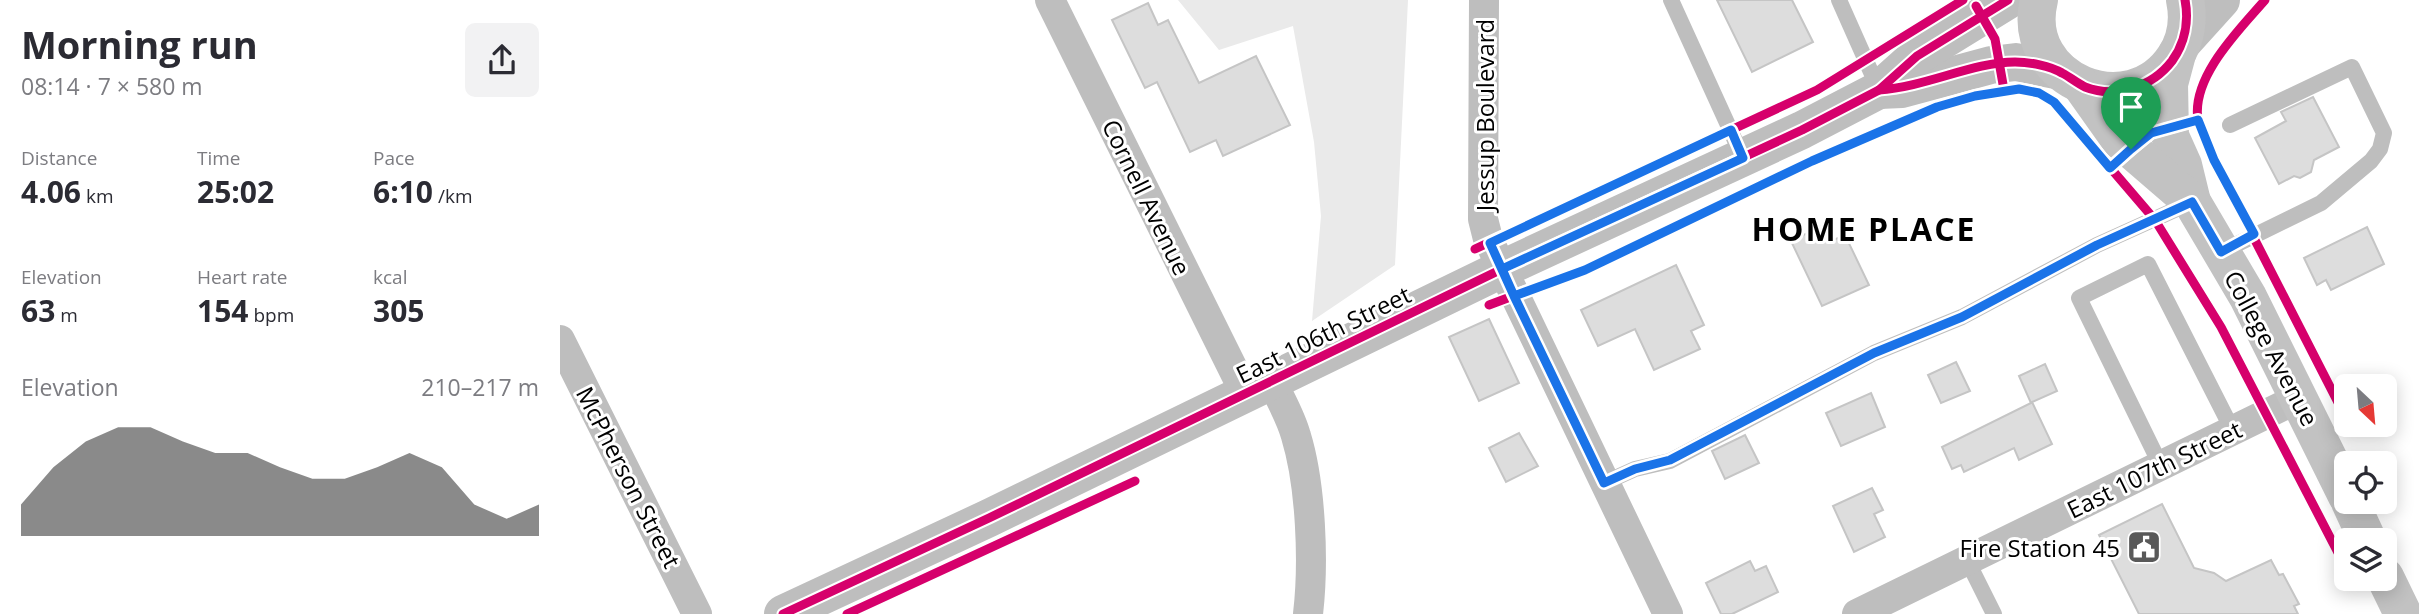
<!DOCTYPE html>
<html lang="en">
<head>
<meta charset="utf-8">
<style>
	:root { --surface:#fff; --page:#f2f2f3; --text:#2b2b33; --muted:#7c7c81; --accent:#595959 }
	body { margin:0; font-family:"Open Sans",sans-serif; background:var(--page); color:var(--text); height:100vh; display:flex; flex-direction:column; font-size:26px; white-space:nowrap }
	* { box-sizing:border-box; margin:0 }
	p { font-size:23px; color:var(--muted) }
	.icon { flex:none; width:38px; height:38px; fill:none; stroke:currentColor; stroke-width:2; stroke-linecap:round; stroke-linejoin:round }
	.map { position:relative; flex:1; overflow:hidden }
	.details { display:flex; flex-direction:column; background:var(--surface); width:560px }
	.details>* { flex:none }
	.needle { width:46px; rotate:154deg }
	.fabs { position:absolute; left:1774px; top:374px; display:grid; gap:14px }
	.fabs a { display:grid; place-items:center; width:63px; height:63px; border-radius:10px; background:var(--surface); box-shadow:0 4px 18px #0003; font-size:35px }
	.pin { position:absolute; display:grid; place-items:center; width:60px; height:60px; color:#fff; margin:-72px -30px; border-radius:50% 50% 50% 0; rotate:-45deg; box-shadow:0 0 7px #0007 }
	.pin .icon { rotate:45deg }
	.round { display:grid; place-items:center; flex:none; width:74px; height:74px; border-radius:10px; background:var(--page) }
	.overview { display:flex; align-items:center; justify-content:space-between; height:119px; padding:0 21px }
	h1 { font-size:38px; font-weight:700; line-height:52px }
	.metrics { display:grid; grid-template-columns:repeat(3,1fr); gap:10px; height:119px; padding:7px 21px }
	.metrics div { display:grid; align-content:center }
	.metrics b { font-size:30px; font-weight:700 }
	.metrics small { font-size:19px; font-weight:400 }
	.metrics p { font-size:19px }
	.chart { height:196px; padding:14px 21px }
	.chart p { display:flex; justify-content:space-between }
	.chart svg { width:100%; height:126px; margin-top:7px; fill:var(--accent); opacity:.7 }
	main { display:flex; flex:1; min-height:0 }
	.map>svg:first-child { display:block }
	.green { fill:#eaeaea }
	.building { fill:#ddd; stroke:#c5c5c5; stroke-width:2 }
	.lines { fill:none; stroke-linecap:round; stroke-linejoin:round }
	.service { stroke:#bebebe; stroke-width:16 }
	.minor { stroke:#bebebe; stroke-width:30 }
	.tertiary { stroke:#bebebe; stroke-width:38 }
	.secondary { stroke:#c2c2c2; stroke-width:38 }
	.cycleway-casing { stroke:#fff; stroke-width:13 }
	.cycleway { stroke:#d6006c; stroke-width:9 }
	.route-casing { stroke:#fff; stroke-width:14 }
	.route { stroke:#1a73e8; stroke-width:9 }
	.labels { text-anchor:middle; dominant-baseline:central; stroke-width:6; stroke-linejoin:round; paint-order:stroke }
	.street-label { font-size:24px; fill:#000; stroke:#fff }
	.poi-label { font-size:24px; fill:#000; stroke:#fff; text-anchor:end }
	.district-label { font-size:32px; font-weight:bold; letter-spacing:2px; fill:#000; stroke:#fff }
</style>
</head>
<body>
<main>
<section class="details">
<div class="overview"><div><h1>Morning run</h1><p>08:14 · 7 × 580 m</p></div><a class="round"><svg class="icon" aria-label="share" viewBox="0 0 24 24"><path d="M12 15V3M7 8l5-5 5 5M5 13v7h14v-7"/></svg></a></div>
<div class="metrics">
<div><p>Distance</p><b>4.06<small> km</small></b></div>
<div><p>Time</p><b>25:02</b></div>
<div><p>Pace</p><b>6:10<small> /km</small></b></div>
</div>
<div class="metrics">
<div><p>Elevation</p><b>63<small> m</small></b></div>
<div><p>Heart rate</p><b>154<small> bpm</small></b></div>
<div><p>kcal</p><b>305</b></div>
</div>
<div class="chart"><p><span>Elevation</span>210–217 m</p>
<svg viewBox="0 0 160 44" preserveAspectRatio="none"><path d="M0 44V33L10 20L20 11L30 6L40 6L50 11L60 15L70 15L80 20L90 24L100 24L110 20L120 15L130 20L140 33L150 38L160 33V44z"/></svg>
</div>
</section>
<div class="map">
<svg width="1859" height="614" viewBox="0 0 1859 614">
	<rect width="100%" height="100%" fill="#fff"/>
	<path class="green" d="M618,0H848L835,265L752,321L761,216L754,142L733,26L659,50Z"/>
	<g class="building">
		<path d="M1157,0H1232L1253,42L1192,72Z"/>
		<path d="M588,3L598,25L608,20L639,83L696,56L730,125L663,156L656,140L630,152L597,82L585,88L552,20Z"/>
		<path d="M1753,97L1779,147L1754,160L1751,172L1740,178L1734,176L1719,184L1695,138L1726,121L1721,112Z"/>
		<path d="M1262,226L1269,242L1285,235L1309,285L1262,306L1231,241Z"/>
		<path d="M1807,227L1824,264L1771,290L1766,280L1757,285L1744,258Z"/>
		<path d="M1116,265L1144,325L1131,331L1140,349L1094,370L1075,329L1038,346L1021,310Z"/>
		<path d="M929,319L959,383L919,401L889,337Z"/>
		<path d="M1396,362L1410,391L1381,403L1368,375Z"/>
		<path d="M1485,364L1497,391L1472,402L1492,444L1459,460L1454,448L1404,472L1401,465L1392,469L1382,447L1471,403L1459,376Z"/>
		<path d="M1311,393L1325,427L1281,446L1266,413Z"/>
		<path d="M959,433L978,466L946,482L929,448Z"/>
		<path d="M1185,435L1199,463L1165,479L1152,451Z"/>
		<path d="M1312,488L1323,510L1314,514L1325,537L1294,552L1273,506Z"/>
		<path d="M1602,504L1634,568L1654,573L1666,581L1711,560L1719,575L1723,574L1739,604L1734,606L1738,614H1579L1539,535Z"/>
		<path d="M1190,561L1195,571L1206,566L1218,592L1172,614H1161L1146,583Z"/>
	</g>
	<g class="lines">
		<g class="service">
			<path d="M1111,0L1183,158"/>
			<path d="M1279,0L1319,90"/>
			<path d="M1661,252L1761,203L1811,161L1820,149L1824,133L1792,67L1670,125"/>
			<path d="M1601,466L1519,298L1588,264L1673,431"/>
			<path d="M1044,483L1075,469L1110,461L1314,353L1402,317L1537,245L1630,203"/>
			<path d="M1407,560L1434,614"/>
		</g>
		<g class="minor">
			<path d="M490,0L685,393"/>
			<path d="M924,0L923,219L928,239L1108,614"/>
			<path d="M0,340L137,614"/>
			<path d="M712,381C720,399 731,417 736,436C751,485 754,563 748,614"/>
			<path d="M1297,614L1739,398"/>
		</g>
		<g class="tertiary">
			<path d="M1623,42L1661,0"/>
			<path d="M1319,90L1342,89L1431,65L1456,62L1500,71"/>
			<path d="M223,614L429,518L942,269L1242,130L1319,90L1357,56L1448,0"/>
		</g>
		<g class="secondary">
			<path d="M1479,0C1459,81 1570,126 1615,57C1626,40 1629,19 1625,0"/>
			<path d="M1617,54L1609,84L1610,136L1623,165L1632,202"/>
			<path d="M1521,85L1560,140L1632,202L1688,297L1787,496"/>
			<path d="M1790,502L1808,541"/>
			<path d="M1825,577L1843,614"/>
		</g>
		<g class="cycleway-casing">
			<g id="cycleway">
				<path d="M1705,0C1679,30 1631,77 1638,120C1640,133 1649,148 1654,160L1787,420"/>
				<path d="M1416,6L1435,39L1444,90"/>
				<path d="M1319,90C1366,87 1413,62 1455,62C1470,62 1490,66 1502,73C1510,77 1517,83 1525,87C1556,99 1592,87 1612,61C1625,43 1629,21 1625,0"/>
				<path d="M1550,168L1591,133L1638,120"/>
				<path d="M915,249L1257,90L1403,0"/>
				<path d="M929,305L1025,269L1253,161L1377,107L1415,96L1459,89L1479,93L1494,102L1595,220L1661,327L1787,570"/>
				<path d="M223,614L429,518L942,269L1242,130L1319,90L1357,56L1448,0"/>
				<path d="M287,614L575,481"/>
			</g>
		</g>
		<use href="#cycleway" class="cycleway"/>
	</g>
	<g class="lines">
		<g class="route-casing">
			<path id="route" d="M1571,149L1550,168L1494,102L1479,93L1459,89L1415,96L1377,107L1252,161L1025,270L954,296L930,243L1171,130L1183,158L942,269L954,296L1044,483L1075,469L1110,460L1314,353L1402,317L1537,245L1632,202L1661,252L1694,234L1654,160L1638,120L1591,133L1571,149"/>
		</g>
		<use href="#route" class="route"/>
	</g>
	<defs>
		<g id="civic-square" transform="scale(1.75)"><rect x="-9" y="-9" width="18" height="18" rx="4" fill="#595959" stroke="#fff"/><path d="M-.6-6.5H3V-4.5H.6V-3L4-1V1h2V6H-6V1h2V-1L-.6-3ZM-1.2 2.5V6h2.4V2.5Z" fill="#fff"/></g>
	</defs>
	<g fill-rule="evenodd">
		<use href="#civic-square" x="1584" y="547"/>
	</g>
	<g class="labels">
		<g class="street-label">
			<text transform="translate(924 115) rotate(-90)">Jessup Boulevard</text>
			<text transform="translate(587 197) rotate(64)">Cornell Avenue</text>
			<text transform="translate(763 334) rotate(-26)">East 106th Street</text>
			<text transform="translate(1712 348) rotate(62)">College Avenue</text>
			<text transform="translate(1594 469) rotate(-26)">East 107th Street</text>
			<text transform="translate(69 477) rotate(63)">McPherson Street</text>
		</g>
		<g class="poi-label">
			<text x="1560" y="547">Fire Station 45</text>
		</g>
		<g class="district-label">
			<text x="1304" y="228">HOME PLACE</text>
		</g>
	</g>
</svg>
<div class="fabs">
<a><svg class="needle" viewBox="-14 -14 28 28"><path d="M0-13l5 13h-10z" fill="#e53935"/><path d="M0 13l5-13h-10z" fill="#7c7c81"/></svg></a>
<a><svg class="icon" aria-label="locate" viewBox="0 0 24 24"><circle cx="12" cy="12" r="6"/><path d="M12 2v4M12 18v4M2 12h4M18 12h4"/></svg></a>
<a><svg class="icon" aria-label="layers" viewBox="0 0 24 24"><path d="M12 4l9 5-9 5-9-5zM3 14l9 5 9-5"/></svg></a>
</div>
<div class="pin" style="left:1571px;top:149px;background:#1e9e55"><svg class="icon" aria-label="arrive" viewBox="0 0 24 24"><path d="M6 21V4h12l-3 4 3 4H6"/></svg></div>
</div>
</main>
</body>
</html>
